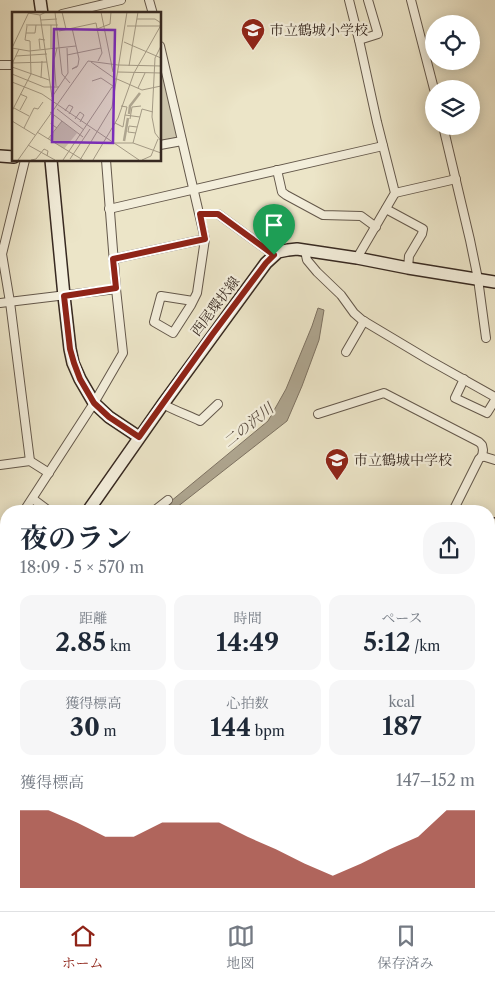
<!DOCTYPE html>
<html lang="ja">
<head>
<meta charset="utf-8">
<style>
	:root { --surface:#fff; --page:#f6f6f7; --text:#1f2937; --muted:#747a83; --line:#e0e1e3; --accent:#8f2418 }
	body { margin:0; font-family:"Libre Caslon Text","Noto Serif JP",serif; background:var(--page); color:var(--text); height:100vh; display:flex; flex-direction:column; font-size:19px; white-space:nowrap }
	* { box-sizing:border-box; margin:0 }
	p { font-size:16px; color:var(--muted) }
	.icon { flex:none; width:28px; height:28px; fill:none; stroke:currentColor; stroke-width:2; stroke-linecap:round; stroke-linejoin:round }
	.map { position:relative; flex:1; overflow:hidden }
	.sheet { position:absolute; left:0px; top:505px; width:495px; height:406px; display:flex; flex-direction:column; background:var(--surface); border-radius:20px 20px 0 0; box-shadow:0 2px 12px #0003 }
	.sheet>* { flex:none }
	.buttons { position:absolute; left:425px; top:15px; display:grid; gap:10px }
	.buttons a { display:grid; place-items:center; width:55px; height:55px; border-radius:50%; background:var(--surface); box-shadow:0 2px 12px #0003; font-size:25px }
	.pin { position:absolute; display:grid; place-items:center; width:42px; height:42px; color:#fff; margin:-51px -21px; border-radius:50% 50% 50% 0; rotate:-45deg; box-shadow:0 0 5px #0007 }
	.pin .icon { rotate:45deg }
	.round { display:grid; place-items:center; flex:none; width:52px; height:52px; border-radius:20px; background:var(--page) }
	.summary { display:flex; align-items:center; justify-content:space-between; height:85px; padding:0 20px }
	h1 { font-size:28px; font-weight:700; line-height:38px }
	.figures { display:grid; grid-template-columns:repeat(3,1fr); gap:8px; height:85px; padding:5px 20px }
	.figures div { display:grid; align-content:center; border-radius:12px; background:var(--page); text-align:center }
	.figures b { font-size:25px; font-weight:700 }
	.figures small { font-size:14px; font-weight:400 }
	.figures p { font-size:14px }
	.chart { height:140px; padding:10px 20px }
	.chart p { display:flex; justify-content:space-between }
	.chart svg { width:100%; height:90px; margin-top:5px; fill:var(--accent); opacity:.7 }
	.menu { display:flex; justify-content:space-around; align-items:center; height:70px; border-top:1px solid var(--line); background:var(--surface); font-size:14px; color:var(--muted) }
	.menu a { display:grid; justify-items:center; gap:2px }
	.menu .on { color:var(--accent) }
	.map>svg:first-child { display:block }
	.green { fill:#cdc5ac; stroke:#827766 }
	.water { fill:#aea58f; stroke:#7e7363 }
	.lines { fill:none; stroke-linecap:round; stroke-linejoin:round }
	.lane-casing { stroke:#64584b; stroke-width:6 }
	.street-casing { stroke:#64584b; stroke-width:10 }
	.secondary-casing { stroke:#372921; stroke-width:14 }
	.lane { stroke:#f3eedb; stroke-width:4 }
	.street { stroke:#f3eedb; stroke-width:8 }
	.secondary { stroke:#f3eedb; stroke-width:11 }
	.route-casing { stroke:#fff; stroke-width:10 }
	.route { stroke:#8f2418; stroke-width:6 }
	.labels { text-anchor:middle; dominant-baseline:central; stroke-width:4.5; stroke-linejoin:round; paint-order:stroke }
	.poi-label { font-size:14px; fill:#372921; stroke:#f3eedb; text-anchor:start }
	.street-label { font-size:14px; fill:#372921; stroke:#f3eedb }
	.water-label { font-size:15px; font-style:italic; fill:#5b4e42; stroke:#f3eedb }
	.inset-river { fill:none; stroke:#aea58f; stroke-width:2.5 }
	.inset-road { fill:none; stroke:#a49a85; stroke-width:1 }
	.view { fill:#7b2cbf; fill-opacity:0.15; stroke:#7b2cbf; stroke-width:2.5 }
	.inset-edge { fill:none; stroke:#372921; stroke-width:2.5 }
</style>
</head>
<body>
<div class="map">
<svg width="495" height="911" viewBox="0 0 495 911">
	<rect width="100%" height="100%" fill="#ece5c8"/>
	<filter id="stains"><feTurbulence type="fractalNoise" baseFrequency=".004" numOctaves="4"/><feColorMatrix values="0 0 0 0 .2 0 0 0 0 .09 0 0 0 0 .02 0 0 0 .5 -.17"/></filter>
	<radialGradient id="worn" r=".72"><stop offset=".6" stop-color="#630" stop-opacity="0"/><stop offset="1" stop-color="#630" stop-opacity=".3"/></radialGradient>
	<g class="green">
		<path d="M164,70L180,137L160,141V71Z"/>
		<path d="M6,852V905H147L142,911H13L0,902V861Z"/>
	</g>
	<path class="water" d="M318,308L324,310L319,340L302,386L287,421L172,511H159L268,421L286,389L312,326Z"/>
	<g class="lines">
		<g class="lane-casing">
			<g id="lane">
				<path d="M0,877L6,868"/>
				<path d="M0,888L6,893"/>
				<path d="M23,905L27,908L29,905"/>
				<path d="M0,909L6,901"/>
			</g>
		</g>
		<g class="street-casing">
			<g id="street">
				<path d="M149,0L153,14"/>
				<path d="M349,0L359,40L377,122L395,193L357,258"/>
				<path d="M411,0L434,89"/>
				<path d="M62,14L121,0"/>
				<path d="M359,40L378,34L368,0"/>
				<path d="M160,46L205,239L197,293L191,305L173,333L154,322L161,296L193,301"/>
				<path d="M0,65H14"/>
				<path d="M443,126L470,240L478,279L486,338"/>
				<path d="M160,145L182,141"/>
				<path d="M25,160L2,254L10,302L30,461"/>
				<path d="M277,170L282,192L286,195L323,215L361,216L376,227"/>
				<path d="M395,193L456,179"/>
				<path d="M109,209L383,146"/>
				<path d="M386,209L423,229L422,234L409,256L408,268"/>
				<path d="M200,214H218L274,255"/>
				<path d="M305,251L307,260L317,272L341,295L354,313L362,320L429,360L495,397"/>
				<path d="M113,259L205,239"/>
				<path d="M0,303L116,289"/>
				<path d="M346,352L364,321"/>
				<path d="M464,379L455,398L487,413L495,400"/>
				<path d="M163,404C175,411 188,415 200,421L218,404"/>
				<path d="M318,414L384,393L479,442L482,445L483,450L482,457"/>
				<path d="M0,465L30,461L49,473"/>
				<path d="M33,499L49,511"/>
				<path d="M24,511L94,403L123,353L116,289L106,160"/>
				<path d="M154,511L168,500"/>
				<path d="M453,511L479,459L482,456L495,460"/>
				<path d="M0,545L6,537"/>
				<path d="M489,624L495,626"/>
				<path d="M0,683L6,687"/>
				<path d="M0,721L6,712"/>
				<path d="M0,753L6,742"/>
				<path d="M0,769L6,773"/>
				<path d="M489,780L495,770"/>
				<path d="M0,853L6,845"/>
				<path d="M49,905L57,911"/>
				<path d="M70,911L74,905"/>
				<path d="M181,911L185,905"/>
				<path d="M245,911L249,905"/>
				<path d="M414,911L418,905"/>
				<path d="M491,911L495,905"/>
			</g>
		</g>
		<g class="secondary-casing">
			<g id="secondary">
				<path d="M40,0L42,14"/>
				<path d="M0,156L14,157"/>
				<path d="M51,160L64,296L70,349L73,363L80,379L94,403L109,417L139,437"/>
				<path d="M88,511L163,404L266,263L278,252L288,250L297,249L357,258L408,268L495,282"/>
				<path d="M489,562L495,524"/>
				<path d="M0,591L6,596"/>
				<path d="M0,637L6,627"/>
				<path d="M466,905L477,911"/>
				<path d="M314,911L317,905"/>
			</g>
		</g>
		<use href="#lane" class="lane"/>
		<use href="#street" class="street"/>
		<use href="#secondary" class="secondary"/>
	</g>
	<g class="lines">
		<g class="route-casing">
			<path id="route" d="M200,214H218L274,255L266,263L212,335L139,437L109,417L94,403L80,379L74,363L70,349L64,296L116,288L113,259L205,239Z"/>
		</g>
		<use href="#route" class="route"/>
	</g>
	<defs>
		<g id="school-pin" transform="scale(1.25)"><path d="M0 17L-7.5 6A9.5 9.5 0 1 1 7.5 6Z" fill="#8f2418" stroke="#f3eedb"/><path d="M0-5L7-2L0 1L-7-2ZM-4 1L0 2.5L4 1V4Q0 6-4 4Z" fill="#fff"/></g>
	</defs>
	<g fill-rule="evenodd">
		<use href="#school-pin" x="253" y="30"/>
		<use href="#school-pin" x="337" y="460"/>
	</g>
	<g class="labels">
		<g class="poi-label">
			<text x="270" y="30">市立鶴城小学校</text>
			<text x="354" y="460">市立鶴城中学校</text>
		</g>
		<g class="street-label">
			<text transform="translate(215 306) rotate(-53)">西尾環状線</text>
		</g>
		<g class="water-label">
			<text transform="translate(248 425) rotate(-39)">二の沢川</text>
		</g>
	</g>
	<g transform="translate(12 12)">
		<rect width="149" height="149" fill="#ece5c8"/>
		<path d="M50,109L65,121L52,137L37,127Z" fill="#cdc5ac"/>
		<path class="inset-river" d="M117,102L118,94L128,81M112,129L116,106"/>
		<path class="inset-road" d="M43,0L50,62L58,71M50,0L54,17M89,0L101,60M16,1L28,3L34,0M28,3L40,85L56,61L55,36M125,7H143L149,11M29,8L45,7M14,13H46M115,14H149M60,16L67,47L66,53L65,55L60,57L65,54M85,17L98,12L99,0M47,19L84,11L90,41L86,49M14,21H23L24,13M112,30L149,46M149,34L143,46L140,105L143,121L149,129M0,36L17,39L64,34M0,36L17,0M39,36V13M28,37L27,27L33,28M55,43L89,36M4,44L35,42M79,50L105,68M0,51L35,50M0,52L7,37M117,54L126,0M0,55L37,68M106,60L149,61M0,62L32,75H47M29,66L30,49M105,67L130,78L149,74M80,69L89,66L101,74M0,70L30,82L127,148M44,74L42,48L45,36M126,76L133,61M109,94L115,95L113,103L128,105M2,96L17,104M45,97L72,118M8,98L15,85L8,82M0,99L19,62L18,29L13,28L15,14M53,99L57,93L61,95L57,102M38,100L71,125M42,103L39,112L45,116M63,107L68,100L72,103L68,110M118,107L120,95L129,94M0,109L23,123M103,111L111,115L113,103M12,116L22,96L26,97L31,90M25,120L71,148M124,121L116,120L117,114L125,115M36,127L50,109M100,131H121L149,141M121,131L130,97L141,100M16,133L43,148M58,147L78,117M6,148L76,49L106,53L149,54M19,148L24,147L32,137L36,139L35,144M51,148L100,75H103M68,148L100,95L115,0M81,148L106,106L122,61L149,13M130,148L139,144L146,127"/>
		<path class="view" d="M42,17L103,18L101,131L40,130Z"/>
		<rect width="149" height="149" class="inset-edge"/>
	</g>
	<rect width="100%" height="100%" filter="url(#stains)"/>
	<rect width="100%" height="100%" fill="url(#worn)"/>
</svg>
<div class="buttons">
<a><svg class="icon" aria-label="locate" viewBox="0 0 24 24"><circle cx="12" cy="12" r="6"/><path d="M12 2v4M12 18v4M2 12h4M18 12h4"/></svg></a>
<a><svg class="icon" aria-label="layers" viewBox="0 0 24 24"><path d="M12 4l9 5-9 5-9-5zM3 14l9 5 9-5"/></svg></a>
</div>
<div class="pin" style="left:274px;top:255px;background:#1e9e55"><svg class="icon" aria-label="arrive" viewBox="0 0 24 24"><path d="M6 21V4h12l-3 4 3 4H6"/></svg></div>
<section class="sheet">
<div class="summary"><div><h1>夜のラン</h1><p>18:09 · 5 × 570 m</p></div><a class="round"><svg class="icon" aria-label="share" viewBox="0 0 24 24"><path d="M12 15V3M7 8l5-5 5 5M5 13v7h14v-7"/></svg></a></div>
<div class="figures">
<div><p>距離</p><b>2.85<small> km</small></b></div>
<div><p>時間</p><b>14:49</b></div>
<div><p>ペース</p><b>5:12<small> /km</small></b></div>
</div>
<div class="figures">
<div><p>獲得標高</p><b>30<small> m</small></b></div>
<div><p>心拍数</p><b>144<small> bpm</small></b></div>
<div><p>kcal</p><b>187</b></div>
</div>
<div class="chart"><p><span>獲得標高</span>147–152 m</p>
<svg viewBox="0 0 160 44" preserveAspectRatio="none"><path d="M0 44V6L10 6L20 12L30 19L40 19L50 12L60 12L70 12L80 19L90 25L100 32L110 38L120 32L130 25L140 19L150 6L160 6V44z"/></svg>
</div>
</section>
</div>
<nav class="menu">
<a class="on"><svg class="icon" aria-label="home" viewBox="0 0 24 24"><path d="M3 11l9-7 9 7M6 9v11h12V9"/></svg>ホーム</a>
<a><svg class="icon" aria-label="map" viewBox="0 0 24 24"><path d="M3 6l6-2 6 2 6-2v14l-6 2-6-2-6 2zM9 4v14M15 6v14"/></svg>地図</a>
<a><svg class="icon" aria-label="saved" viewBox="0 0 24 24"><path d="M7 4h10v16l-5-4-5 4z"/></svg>保存済み</a>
</nav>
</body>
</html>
